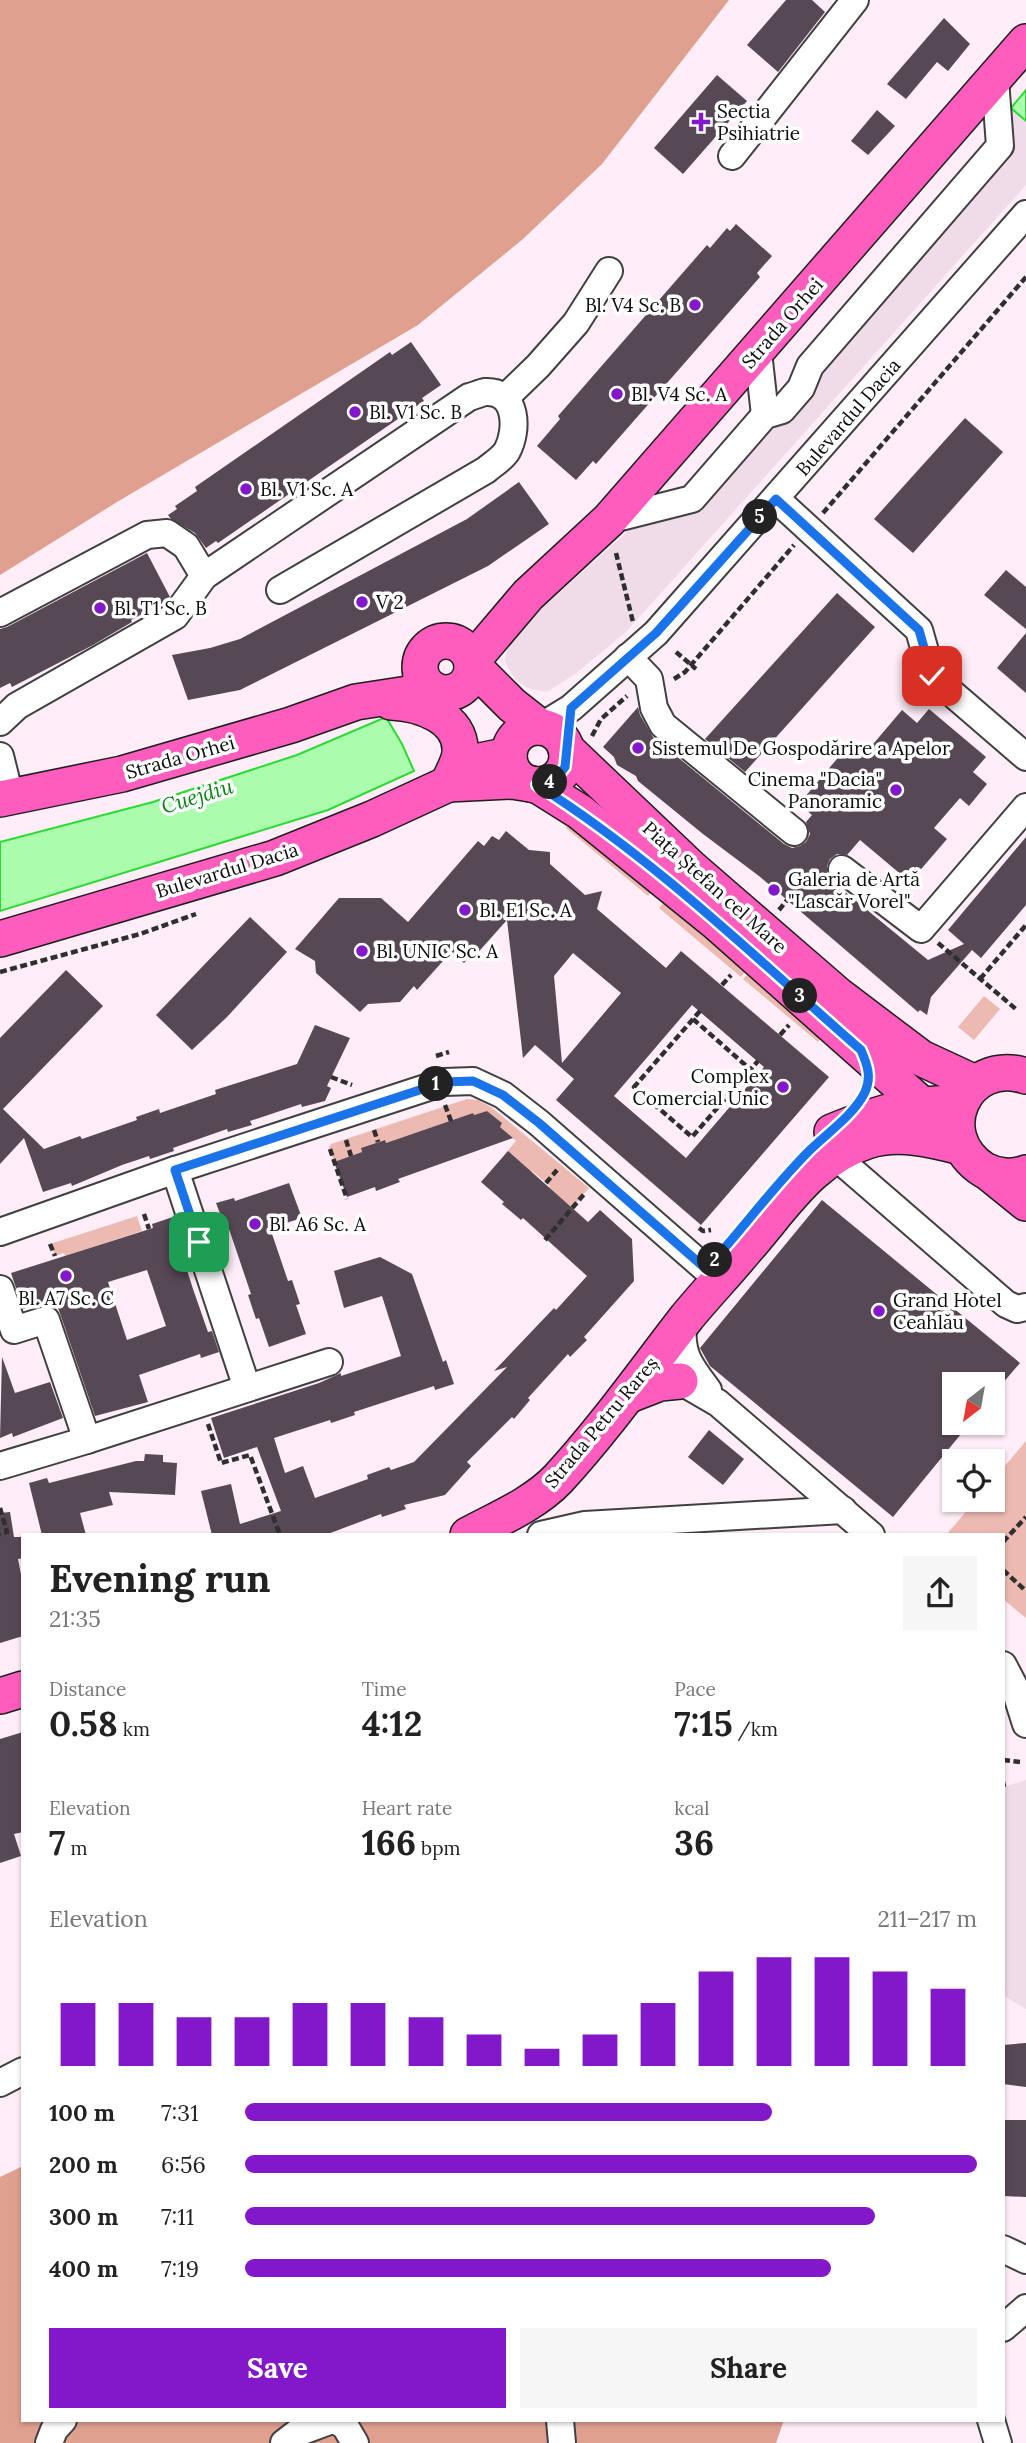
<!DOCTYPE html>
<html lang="en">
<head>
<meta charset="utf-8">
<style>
	:root { --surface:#fff; --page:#f6f6f6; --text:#222; --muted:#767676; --accent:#8318ca }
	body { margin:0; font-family:Lora,serif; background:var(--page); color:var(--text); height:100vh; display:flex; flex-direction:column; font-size:26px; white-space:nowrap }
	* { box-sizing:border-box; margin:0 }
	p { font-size:23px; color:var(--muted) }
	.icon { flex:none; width:38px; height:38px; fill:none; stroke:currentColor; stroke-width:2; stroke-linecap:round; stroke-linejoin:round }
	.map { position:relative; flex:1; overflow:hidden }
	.details { position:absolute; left:21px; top:1533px; width:984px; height:889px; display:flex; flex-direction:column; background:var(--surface); border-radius:0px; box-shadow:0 2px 5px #0004 }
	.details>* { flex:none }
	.needle { width:46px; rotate:211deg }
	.fabs { position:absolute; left:942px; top:1372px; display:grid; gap:14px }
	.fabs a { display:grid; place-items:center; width:63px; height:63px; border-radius:0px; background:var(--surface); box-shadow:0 2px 5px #0004; font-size:35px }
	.pin { position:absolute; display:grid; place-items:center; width:60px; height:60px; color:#fff; margin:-30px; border-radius:14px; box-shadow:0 4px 10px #0006 }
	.km { position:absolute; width:35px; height:35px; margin:-18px; border-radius:50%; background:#222; color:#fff; font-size:19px; line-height:35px; text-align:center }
	.round { display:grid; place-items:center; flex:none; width:74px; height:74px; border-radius:0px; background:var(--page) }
	.summary { display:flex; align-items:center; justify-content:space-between; height:119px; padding:0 28px }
	h1 { font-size:38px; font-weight:700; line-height:52px }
	.figures { display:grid; grid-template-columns:repeat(3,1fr); gap:10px; height:119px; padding:7px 28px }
	.figures div { display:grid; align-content:center }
	.figures b { font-size:35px; font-weight:700 }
	.figures small { font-size:19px; font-weight:400 }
	.figures p { font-size:19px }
	.chart { height:196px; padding:14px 28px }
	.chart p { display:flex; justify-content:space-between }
	.chart svg { width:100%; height:126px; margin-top:7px; stroke:var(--accent); stroke-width:6 }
	.action { display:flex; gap:14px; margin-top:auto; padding:14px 28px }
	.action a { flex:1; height:80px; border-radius:0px; background:var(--accent); color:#fff; font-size:28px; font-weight:700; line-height:80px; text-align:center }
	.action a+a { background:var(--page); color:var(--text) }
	ul { padding:0 28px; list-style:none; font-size:23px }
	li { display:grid; grid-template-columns:112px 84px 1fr; align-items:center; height:52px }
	li i { height:18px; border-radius:9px; background:var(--accent) }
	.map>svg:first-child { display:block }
	.green { fill:#edbab2 }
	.forest { fill:#e0a090 }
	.plaza { fill:#f0dbe8 }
	.water { fill:#acfcae; stroke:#2cda34; stroke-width:2 }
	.building { fill:#574856; fill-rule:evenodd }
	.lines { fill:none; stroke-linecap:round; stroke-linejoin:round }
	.minor-casing { stroke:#404040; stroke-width:30 }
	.major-casing { stroke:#1e1e1e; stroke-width:38 }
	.path { stroke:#2f2f2f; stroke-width:4.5; stroke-dasharray:7 3.5; stroke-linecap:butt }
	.minor { stroke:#fff; stroke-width:26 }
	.major { stroke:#ff5dbd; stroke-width:35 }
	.route-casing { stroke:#fff; stroke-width:14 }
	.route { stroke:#1a73e8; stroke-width:9 }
	.poi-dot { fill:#8318ca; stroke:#fff; stroke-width:2.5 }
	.labels { text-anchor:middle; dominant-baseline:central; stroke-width:7; stroke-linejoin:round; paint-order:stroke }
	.poi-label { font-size:19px; fill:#0d0d0d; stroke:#fff; text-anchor:start }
	.street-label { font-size:19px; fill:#0d0d0d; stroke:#fff }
	.water-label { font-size:21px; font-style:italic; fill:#0c8416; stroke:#fff }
</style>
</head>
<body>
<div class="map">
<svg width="1026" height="2443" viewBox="0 0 1026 2443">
	<rect width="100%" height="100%" fill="#ffedf7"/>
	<g class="green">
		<path d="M572,820L654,889L648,896L566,828Z"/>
		<path d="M665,901L747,970L741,977L659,908Z"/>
		<path d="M749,972L824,1034L818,1042L743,979Z"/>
		<path d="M984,996L1000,1009L974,1040L958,1027Z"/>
		<path d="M467,1099L478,1100L491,1107L589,1188L572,1208L548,1189L550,1186L532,1171L530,1173L506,1153L516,1141L500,1127L502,1123L487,1111L474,1115L473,1113L386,1143L384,1140L361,1148L362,1152L334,1162L329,1147L331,1144Z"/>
		<path d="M137,1216L142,1231L65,1256L64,1253L55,1256L50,1244Z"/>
		<path d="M1026,1441V1618L1003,1599V1535H946L976,1500H992V1481Z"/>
	</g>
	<g class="forest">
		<path d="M0,0H729L602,164L523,239L418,325L117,502L0,575Z"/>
		<path d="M23,2166V2420H784L776,2443H0V2177Z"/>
	</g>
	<g class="plaza">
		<path d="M1011,108L1026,121V185L626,632L575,674L547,692L527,688L515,679L505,662L508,639L638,522L697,504L1008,148L1004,113Z"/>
		<path d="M1026,1780V2009L1003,1995V1787Z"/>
	</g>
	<g class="water">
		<path d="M1026,90V121L1011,108Z"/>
		<path d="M386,717L402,744L414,771L328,810L0,911V842L153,802L297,755Z"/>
	</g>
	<g class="building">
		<path d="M786,0H812L825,12L778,72L747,45Z"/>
		<path d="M944,18L970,44L948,71L937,62L906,99L887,84Z"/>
		<path d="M717,75L747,101L683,174L654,148Z"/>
		<path d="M877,110L895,126L868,155L851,141Z"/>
		<path d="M736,224L772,256L757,273L760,277L596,464L593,461L576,480L537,446L560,419L558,416L707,245L710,248L727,228L730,231Z"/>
		<path d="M411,342L441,385L422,398L424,401L218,543L216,541L206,548L195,533L171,519L168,515L177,509L175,506L197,491L195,487L390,352L392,355Z"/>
		<path d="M965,418L1003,452L913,553L874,519Z"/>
		<path d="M519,482L549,524L488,566L240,690L188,700L172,655L210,648L240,639L467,519Z"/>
		<path d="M147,553L170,597L166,601L131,620L132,622L93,645L12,687L10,683L0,688V629L7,627Z"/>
		<path d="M1006,570L1026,587V629L984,595Z"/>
		<path d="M837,593L875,627L745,772L705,739Z"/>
		<path d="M1026,633V693L997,668Z"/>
		<path d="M638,707L640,715L653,737L784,844L792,848L800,846L806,842L810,834L806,822L812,815L799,804L847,747L856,755L859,752L863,756L902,710L917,723L929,709L986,757L973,772L987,784L969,806L960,798L934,828L947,839L910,882L860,840L847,855L837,854L830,859L827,866V877L928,960L964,944L948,930L1026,837V905L981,958L972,950L931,997L927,1015L920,1010L918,1012L759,876L703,834L638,781L636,776L617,765L614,757L603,747Z"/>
		<path d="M506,831L529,850L550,852V864L585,895L602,891L597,909L666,968L681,951L829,1077L701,1225L556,1100L574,1079L535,1045L523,1058L507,920L473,958L470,955L464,963L451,952L417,990L414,986L400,1002L368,1004L360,1012L316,973L315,961L295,949L339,898H381L408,922L478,841L484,846L492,836L499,840ZM573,953L621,993L562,1063L554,976ZM692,1005L764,1067L686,1158L614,1096Z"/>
		<path d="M250,917L287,952L227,1017L192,1050L156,1015Z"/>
		<path d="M66,970L103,1006L3,1109L44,1149L80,1136L82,1139L137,1120L136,1117L159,1109L160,1113L216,1094L215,1090L297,1064L315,1025L350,1038L327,1086L331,1088L325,1101L302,1107L301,1104L250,1121L252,1125L228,1132L227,1129L173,1148L174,1151L150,1159L149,1156L122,1165L72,1186L71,1183L43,1192L24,1138L0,1164V1038Z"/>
		<path d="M487,1111L502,1123L500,1127L513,1138L398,1179L400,1182L376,1191L375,1187L347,1197L334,1162L362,1152L361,1148L385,1140L386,1143L473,1113L474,1115Z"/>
		<path d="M508,1151L588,1222L600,1210L632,1239L634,1281L584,1337L587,1340L570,1357L568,1354L528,1398L530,1400L514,1419L512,1417L467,1462L471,1466L445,1495L404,1505L406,1509L382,1517L381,1514L325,1535H212L201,1491L231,1484L240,1524L281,1511L257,1447L224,1458L211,1418L319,1383L341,1373V1376L401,1356L382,1296L344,1308L334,1271L380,1257L412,1274L443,1362L446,1360L454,1384L435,1390L434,1386L354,1412L355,1415L331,1423L330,1420L274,1438L285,1473L303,1466L315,1498L368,1479L367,1475L389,1467L391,1470L414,1462L507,1367L494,1371L554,1308L556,1310L587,1276L523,1218L521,1220L502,1204L504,1202L481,1182Z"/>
		<path d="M289,1183L302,1218L270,1228L288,1281L292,1280L300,1304L296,1305L306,1334L269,1347L259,1318L256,1319L248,1295L251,1294L227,1223L224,1224L216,1203L234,1198L235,1201Z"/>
		<path d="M822,1200L1020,1363L1002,1384H954V1423H970L893,1517L710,1366L700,1348Z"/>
		<path d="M173,1217L180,1235L176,1236L193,1289L208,1332L212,1331L219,1352L201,1358L200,1354L139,1375L148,1402L95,1416L55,1299L23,1309L11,1273L153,1228L152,1224ZM147,1270L166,1326L127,1340L108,1282Z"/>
		<path d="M2,1357L15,1393L50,1382L63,1418L13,1437L12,1433L0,1438Z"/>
		<path d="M709,1430L744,1459L723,1485L688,1457Z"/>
		<path d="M145,1454L163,1455V1462L177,1463L175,1495L109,1492L113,1505L80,1513L86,1535H42L29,1483L47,1478L49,1483L136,1461H144Z"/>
		<path d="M10,1512L14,1537H23V1558L18,1559L23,1585V1636L0,1643V1513Z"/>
		<path d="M23,1732V1832L14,1834L21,1856L0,1863V1739Z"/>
		<path d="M1026,2043V2087L1003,2084V2045Z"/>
		<path d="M1003,2120H1026V2197L1004,2196Z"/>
	</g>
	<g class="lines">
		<g class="minor-casing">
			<g id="minor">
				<path d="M732,156L855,0"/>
				<path d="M758,352L765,415"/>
				<path d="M505,398L538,366L576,323L609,271"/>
				<path d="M776,499L919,630L932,676L1026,757"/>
				<path d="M609,520L692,499L765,415L782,410L801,388L810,366L1000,146L995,79"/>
				<path d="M0,613L147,535L167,533L186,546L204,576"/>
				<path d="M628,657L649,679L654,708L663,725L794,832"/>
				<path d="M0,722L17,706L175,616L204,576L469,397C474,396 480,393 485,392C518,390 518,431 507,451C502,459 493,464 486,470L280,590"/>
				<path d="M540,727L571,708L656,633L1026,214"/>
				<path d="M0,756L10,796"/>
				<path d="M842,869L921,929L1026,807"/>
				<path d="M835,1156L1006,1304L1017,1309L1026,1307"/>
				<path d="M175,1170L247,1388"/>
				<path d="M0,1232L175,1170L444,1082L473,1081L503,1095L539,1123L706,1269"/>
				<path d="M0,1289L14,1330L46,1320L87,1440L329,1362"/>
				<path d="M683,1323C680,1355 690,1366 708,1390"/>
				<path d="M668,1368L680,1381L718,1403L871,1535"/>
				<path d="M0,1466L87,1440"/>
				<path d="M541,1535L585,1525L843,1510"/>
				<path d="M1003,1665L1014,1686L1026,1724"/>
				<path d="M0,2083L23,2071"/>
				<path d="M1003,2249L1026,2260"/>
				<path d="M1003,2328L1026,2308"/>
				<path d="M335,2420L345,2426L355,2443"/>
				<path d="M560,2420L562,2443"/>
				<path d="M991,2420L998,2443"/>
				<path d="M49,2443L54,2430L63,2420"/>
				<path d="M284,2443L297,2433L332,2420"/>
			</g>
		</g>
		<g class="major-casing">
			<g id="major">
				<circle cx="446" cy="667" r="26"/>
				<path d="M472,661L528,595L609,520L1026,42"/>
				<path d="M472,665L512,705L540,727"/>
				<path d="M391,702C419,703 463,717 460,753C459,763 452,774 448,784"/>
				<circle cx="538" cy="756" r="29"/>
				<path d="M566,749L690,867L839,996L921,1058L975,1083"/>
				<path d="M448,784L512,781L537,785L580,812L717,923L957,1136"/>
				<path d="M0,799L122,774L291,725L356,702L434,690"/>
				<path d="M0,939L275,858L372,819L448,784L480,761L509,755"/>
				<path d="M1026,1076C965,1056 929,1135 984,1170C997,1177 1013,1178 1026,1173"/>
				<path d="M832,1132C878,1113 910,1103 960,1103"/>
				<path d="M989,1173L1026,1203"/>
				<path d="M629,1395L660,1383L680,1381"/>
				<path d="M468,1535C498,1519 534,1504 558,1479C605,1428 645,1371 687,1317C706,1294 727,1272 746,1249C783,1207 811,1159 867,1141C897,1131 932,1139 961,1147"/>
				<path d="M0,1696L23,1689"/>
			</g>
		</g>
		<g class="path">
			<path d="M823,513L1026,277"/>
			<path d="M616,553L633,622"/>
			<path d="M676,652L696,669"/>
			<path d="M674,679L685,672L794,545"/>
			<path d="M592,736L601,719L627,696"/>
			<path d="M779,910L787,900"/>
			<path d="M938,943L1017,1010"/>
			<path d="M0,972L140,934L196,914"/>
			<path d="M980,979L1026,925"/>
			<path d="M722,985L731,975"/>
			<path d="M700,1011L634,1087L692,1137L758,1061"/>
			<path d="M693,1019L751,1070"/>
			<path d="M780,1035L789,1025"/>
			<path d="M436,1056L449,1052"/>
			<path d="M331,1077L352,1085"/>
			<path d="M445,1105L451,1121"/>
			<path d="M374,1130L378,1142"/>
			<path d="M346,1140L351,1156"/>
			<path d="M330,1149L347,1199"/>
			<path d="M546,1183L557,1170"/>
			<path d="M144,1214L149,1229"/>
			<path d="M699,1228L703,1231L711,1230"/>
			<path d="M545,1240L585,1193"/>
			<path d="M50,1244L55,1256"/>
			<path d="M208,1424L221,1463L250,1455L280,1535"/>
			<path d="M0,1508L7,1532L0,1534"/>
			<path d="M1003,1542L1026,1517"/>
			<path d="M1003,1570L1026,1591"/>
			<path d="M1003,1760L1020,1762"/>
			<path d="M1003,1782L1004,1787"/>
		</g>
		<use href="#minor" class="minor"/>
		<use href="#major" class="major"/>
	</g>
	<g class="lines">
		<g class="route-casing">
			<path id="route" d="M199,1242L175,1170L444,1082L473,1081L503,1095L539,1123L706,1269C741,1231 772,1188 809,1151C827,1133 854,1115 865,1092C872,1077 867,1064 861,1050C757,959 655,859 537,785L554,781L565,767L571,708L656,633L776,499L919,630L932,676"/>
		</g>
		<use href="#route" class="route"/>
	</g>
	<g class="poi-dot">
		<path d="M697.5 111.5h7v7h7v7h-7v7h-7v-7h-7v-7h7z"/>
		<circle cx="695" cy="305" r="7"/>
		<circle cx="617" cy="394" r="7"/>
		<circle cx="355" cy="412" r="7"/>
		<circle cx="246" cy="489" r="7"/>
		<circle cx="362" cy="602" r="7"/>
		<circle cx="100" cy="608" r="7"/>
		<circle cx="638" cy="748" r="7"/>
		<circle cx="896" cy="790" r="7"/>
		<circle cx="774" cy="890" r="7"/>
		<circle cx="465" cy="910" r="7"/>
		<circle cx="362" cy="951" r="7"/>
		<circle cx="783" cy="1087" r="7"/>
		<circle cx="255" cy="1224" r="7"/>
		<circle cx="66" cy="1276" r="7"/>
		<circle cx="879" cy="1311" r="7"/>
	</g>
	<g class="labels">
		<g class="poi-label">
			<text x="717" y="111">Sectia<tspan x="717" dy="22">Psihiatrie</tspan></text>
			<text x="681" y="305" text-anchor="end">Bl. V4 Sc. B</text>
			<text x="631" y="394">Bl. V4 Sc. A</text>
			<text x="369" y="412">Bl. V1 Sc. B</text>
			<text x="260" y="489">Bl. V1 Sc. A</text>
			<text x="376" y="602">V 2</text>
			<text x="114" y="608">Bl. T1 Sc. B</text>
			<text x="652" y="748">Sistemul De Gospodărire a Apelor</text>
			<text x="882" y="779" text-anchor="end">Cinema "Dacia"<tspan x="882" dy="22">Panoramic</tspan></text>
			<text x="788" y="879">Galeria de Artă<tspan x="788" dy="22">"Lascăr Vorel"</tspan></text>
			<text x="479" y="910">Bl. E1 Sc. A</text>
			<text x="376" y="951">Bl. UNIC Sc. A</text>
			<text x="769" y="1076" text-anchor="end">Complex<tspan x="769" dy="22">Comercial Unic</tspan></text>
			<text x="269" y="1224">Bl. A6 Sc. A</text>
			<text x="66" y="1298" text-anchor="middle">Bl. A7 Sc. C</text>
			<text x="893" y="1300">Grand Hotel<tspan x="893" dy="22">Ceahlău</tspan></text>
		</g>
		<g class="street-label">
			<text transform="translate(782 323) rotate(-49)">Strada Orhei</text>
			<text transform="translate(848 417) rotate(-49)">Bulevardul Dacia</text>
			<text transform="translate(180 757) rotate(-16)">Strada Orhei</text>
			<text transform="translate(227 870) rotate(-17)">Bulevardul Dacia</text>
			<text transform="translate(715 887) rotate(42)">Piața Ștefan cel Mare</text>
			<text transform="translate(601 1422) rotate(-50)">Strada Petru Rareș</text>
		</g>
		<g class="water-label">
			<text transform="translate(197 796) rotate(-17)">Cuejdiu</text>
		</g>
	</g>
</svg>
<div class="fabs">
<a><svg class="needle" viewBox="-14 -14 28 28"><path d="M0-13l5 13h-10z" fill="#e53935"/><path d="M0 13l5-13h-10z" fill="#767676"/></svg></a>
<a><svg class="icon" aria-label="locate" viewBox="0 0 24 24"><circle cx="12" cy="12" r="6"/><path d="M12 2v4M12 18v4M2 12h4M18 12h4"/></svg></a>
</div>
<div class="pin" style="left:199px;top:1242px;background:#1e9e55"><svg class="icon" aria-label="arrive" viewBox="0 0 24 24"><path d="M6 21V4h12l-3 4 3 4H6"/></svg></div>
<div class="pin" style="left:932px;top:676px;background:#d93025"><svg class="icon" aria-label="check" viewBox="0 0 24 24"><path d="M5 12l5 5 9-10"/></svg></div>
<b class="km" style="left:436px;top:1084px">1</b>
<b class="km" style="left:715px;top:1260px">2</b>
<b class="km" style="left:800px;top:996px">3</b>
<b class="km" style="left:550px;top:782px">4</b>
<b class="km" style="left:760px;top:517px">5</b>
<section class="details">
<div class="summary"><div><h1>Evening run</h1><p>21:35</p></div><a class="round"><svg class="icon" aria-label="share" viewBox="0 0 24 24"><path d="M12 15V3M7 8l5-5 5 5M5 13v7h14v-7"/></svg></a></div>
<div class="figures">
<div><p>Distance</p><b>0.58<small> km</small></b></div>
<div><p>Time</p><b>4:12</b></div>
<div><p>Pace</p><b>7:15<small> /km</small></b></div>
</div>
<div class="figures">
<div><p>Elevation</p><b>7<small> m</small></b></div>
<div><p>Heart rate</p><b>166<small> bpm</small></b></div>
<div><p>kcal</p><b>36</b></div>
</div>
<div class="chart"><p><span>Elevation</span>211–217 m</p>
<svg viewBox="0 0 160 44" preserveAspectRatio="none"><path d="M5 44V22M15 44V22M25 44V27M35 44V27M45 44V22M55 44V22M65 44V27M75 44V33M85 44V38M95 44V33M105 44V22M115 44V11M125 44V6M135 44V6M145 44V11M155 44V17"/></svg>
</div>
<ul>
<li><b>100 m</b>7:31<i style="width:72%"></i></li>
<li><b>200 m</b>6:56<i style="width:100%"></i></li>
<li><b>300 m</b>7:11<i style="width:86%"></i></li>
<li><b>400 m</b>7:19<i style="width:80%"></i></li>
</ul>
<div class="action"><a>Save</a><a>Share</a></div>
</section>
</div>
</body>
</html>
